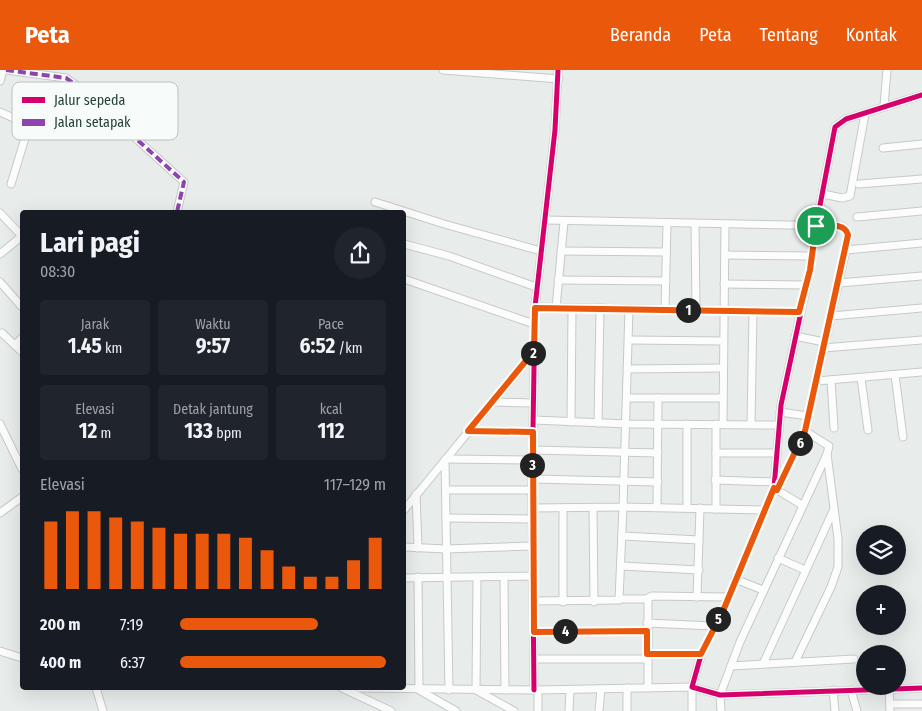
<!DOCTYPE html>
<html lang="id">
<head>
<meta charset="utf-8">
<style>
	:root { --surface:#171b24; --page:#20242c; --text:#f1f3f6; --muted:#9ea1a6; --accent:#ea580c }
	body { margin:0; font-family:"Fira Sans Condensed",sans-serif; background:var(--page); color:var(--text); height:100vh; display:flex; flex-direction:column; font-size:19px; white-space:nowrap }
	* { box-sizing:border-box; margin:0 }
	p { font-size:16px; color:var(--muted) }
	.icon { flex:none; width:28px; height:28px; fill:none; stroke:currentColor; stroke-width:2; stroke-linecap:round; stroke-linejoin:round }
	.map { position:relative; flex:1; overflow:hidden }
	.details { position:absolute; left:20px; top:140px; width:386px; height:480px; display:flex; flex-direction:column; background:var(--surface); border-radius:5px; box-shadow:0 5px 20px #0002 }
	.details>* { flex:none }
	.fabs { position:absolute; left:856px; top:455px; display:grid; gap:10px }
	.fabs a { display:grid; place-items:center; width:50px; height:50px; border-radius:50%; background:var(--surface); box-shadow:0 5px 20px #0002; font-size:25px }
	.pin { position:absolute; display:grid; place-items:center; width:42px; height:42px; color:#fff; margin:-21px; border:2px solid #fff; border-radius:50%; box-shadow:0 1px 5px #0007 }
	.km { position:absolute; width:25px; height:25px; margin:-12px; border-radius:50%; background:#222; color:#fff; font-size:14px; line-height:25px; text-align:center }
	.round { display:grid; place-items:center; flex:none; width:52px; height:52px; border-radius:26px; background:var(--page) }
	.overview { display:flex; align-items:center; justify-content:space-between; height:85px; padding:0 20px }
	h1 { font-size:28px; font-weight:700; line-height:38px }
	.figures { display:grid; grid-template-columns:repeat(3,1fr); gap:8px; height:85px; padding:5px 20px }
	.figures div { display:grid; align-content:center; border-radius:5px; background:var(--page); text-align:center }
	.figures b { font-size:21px; font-weight:700 }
	.figures small { font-size:14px; font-weight:400 }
	.figures p { font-size:14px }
	.chart { height:140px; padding:10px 20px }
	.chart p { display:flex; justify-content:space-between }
	.chart svg { width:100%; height:90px; margin-top:5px; stroke:var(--accent); stroke-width:6 }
	ul { padding:0 20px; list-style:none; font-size:16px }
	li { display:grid; grid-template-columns:80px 60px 1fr; align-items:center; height:38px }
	li i { height:12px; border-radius:6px; background:var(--accent) }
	header { display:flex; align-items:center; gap:30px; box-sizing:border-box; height:70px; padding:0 25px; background:var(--accent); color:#fff }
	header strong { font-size:24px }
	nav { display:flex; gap:28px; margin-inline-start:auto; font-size:18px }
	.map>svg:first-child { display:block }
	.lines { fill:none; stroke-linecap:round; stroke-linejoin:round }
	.minor-casing { stroke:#c5cac8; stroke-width:9 }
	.minor { stroke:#fcfcfc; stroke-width:7 }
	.quiet { stroke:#8e44ad; stroke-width:4; stroke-dasharray:8 4; stroke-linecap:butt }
	.cycleway-casing { stroke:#f7fbf9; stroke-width:8 }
	.cycleway { stroke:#d6006c; stroke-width:5 }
	.route-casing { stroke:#fff; stroke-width:10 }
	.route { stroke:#ea580c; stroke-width:6 }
	.key { fill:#f7fbf9; stroke:#b8c4c0; stroke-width:1 }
	.key-label { font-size:14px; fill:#24423a }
</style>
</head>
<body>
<header>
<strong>Peta</strong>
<nav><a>Beranda</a><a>Peta</a><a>Tentang</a><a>Kontak</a></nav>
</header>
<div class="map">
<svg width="922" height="641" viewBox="0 0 922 641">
	<rect width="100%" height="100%" fill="#e8edeb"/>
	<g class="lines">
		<g class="minor-casing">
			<g id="minor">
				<path d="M6,0L66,8L80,18L184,112L177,142"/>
				<path d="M443,0L559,9"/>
				<path d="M0,11L3,0"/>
				<path d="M922,25L846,49L835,57L816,156L810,200L781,335L774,418L723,541L701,585L692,617L720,625L922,618"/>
				<path d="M884,36L887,0"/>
				<path d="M0,42L29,55L11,114"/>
				<path d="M883,78L922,74"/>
				<path d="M859,114L922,109"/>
				<path d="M823,124L842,128L850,126L865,44"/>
				<path d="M375,132L444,154L541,181"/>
				<path d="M0,143L22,166L0,184"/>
				<path d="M857,147L922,141"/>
				<path d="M545,150L842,156C851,162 847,171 846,180L805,361L777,420"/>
				<path d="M695,154L696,240"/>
				<path d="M404,174L449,186L536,217"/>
				<path d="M846,180L922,173"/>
				<path d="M561,181L666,182"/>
				<path d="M725,185L812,186"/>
				<path d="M404,209L534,254"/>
				<path d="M558,210L666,211"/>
				<path d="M0,212L22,237"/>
				<path d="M839,213L922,206"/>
				<path d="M724,214L806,215"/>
				<path d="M535,237L799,242"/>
				<path d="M556,238L564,152"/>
				<path d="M665,239L667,154"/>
				<path d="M831,246L922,238"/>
				<path d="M2,263L22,282"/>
				<path d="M795,266L824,272"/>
				<path d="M629,270L723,271"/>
				<path d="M15,275L22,268"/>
				<path d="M823,278L922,270"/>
				<path d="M628,299L723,298"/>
				<path d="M895,305L903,367"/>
				<path d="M861,308L868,360"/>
				<path d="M831,310L834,358"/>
				<path d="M817,311L922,302"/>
				<path d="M627,328H723"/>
				<path d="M493,332L533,333"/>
				<path d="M780,342L808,346"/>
				<path d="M534,350L627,354L779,355"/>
				<path d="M571,352L572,239"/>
				<path d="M598,353L600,238"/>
				<path d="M0,354L22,399"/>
				<path d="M716,354V439"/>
				<path d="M723,354L725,155"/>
				<path d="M751,354L753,242"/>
				<path d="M468,361L533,362"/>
				<path d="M533,380L658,383"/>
				<path d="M716,383H777"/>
				<path d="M446,389L532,390"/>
				<path d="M445,390L449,620"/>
				<path d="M533,409L658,412"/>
				<path d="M715,410L775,412"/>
				<path d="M774,418L802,435"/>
				<path d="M446,420H532"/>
				<path d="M416,424L418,478"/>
				<path d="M657,437L658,328"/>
				<path d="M533,438L623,437L629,239"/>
				<path d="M593,438L594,532"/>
				<path d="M687,438V354"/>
				<path d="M404,440L534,282"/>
				<path d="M0,443L22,427"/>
				<path d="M446,448L532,449"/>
				<path d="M622,466L699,470"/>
				<path d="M404,477L446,479L532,476"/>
				<path d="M778,488L805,500"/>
				<path d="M621,496L699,500"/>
				<path d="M418,507L419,620L456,641"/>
				<path d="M504,507L505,620"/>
				<path d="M404,508L533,506"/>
				<path d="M477,508L476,620L514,641"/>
				<path d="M735,509L763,520"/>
				<path d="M697,527L700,438"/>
				<path d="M620,529H648"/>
				<path d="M534,531L619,530L623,437L766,440"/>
				<path d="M563,532V438"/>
				<path d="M647,553L714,556"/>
				<path d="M534,562L647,561"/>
				<path d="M0,581L22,588"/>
				<path d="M647,584L701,585"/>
				<path d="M534,589H647"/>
				<path d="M795,592L831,517L838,497V469L827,384L829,376L805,361"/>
				<path d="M763,594L834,439"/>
				<path d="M731,596L854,589"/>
				<path d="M96,618L103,641"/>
				<path d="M342,618L391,641"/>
				<path d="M359,618L538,620V641"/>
				<path d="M627,618V641"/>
				<path d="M648,618V528L652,526L727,527"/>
				<path d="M889,618L890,641"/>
				<path d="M534,620L532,420L535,237L555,60L558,0"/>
				<path d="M538,620L692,617V641"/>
				<path d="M833,620L835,641"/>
				<path d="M851,620L857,641"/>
				<path d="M890,634H922"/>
				<path d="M569,641L570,620"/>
				<path d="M599,641L601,619"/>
				<path d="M721,641L720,625L740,572L827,384"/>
			</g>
		</g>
		<use href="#minor" class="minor"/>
		<path class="quiet" d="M6,0L66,8L80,18L184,112L177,142"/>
		<g class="cycleway-casing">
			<g id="cycleway">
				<path d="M922,25L846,49L835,57L816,156L810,200L781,335L774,418L723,541L701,585L692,617L720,625L922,618"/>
				<path d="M534,620L532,420L535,237L555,60L558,0"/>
			</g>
		</g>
		<use href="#cycleway" class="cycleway"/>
	</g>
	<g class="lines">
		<g class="route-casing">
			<path id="route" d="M816,156C827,156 845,152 848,165L805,361L777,420L774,418L723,541L701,584H647V561L534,562L533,362L468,361L534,281L535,238L799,242L810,200Z"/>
		</g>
		<use href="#route" class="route"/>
	</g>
	<rect x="12" y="12" width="166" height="58" rx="8" class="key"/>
	<rect x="22" y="27" width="23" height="6" fill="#d6006c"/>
	<rect x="22" y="49" width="23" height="7" fill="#8e44ad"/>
	<g class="key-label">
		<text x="54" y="35">Jalur sepeda</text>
		<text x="54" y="57">Jalan setapak</text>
	</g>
</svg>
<div class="fabs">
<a><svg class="icon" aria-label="layers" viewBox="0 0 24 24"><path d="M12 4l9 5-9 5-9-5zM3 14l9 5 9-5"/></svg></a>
<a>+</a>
<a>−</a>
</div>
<div class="pin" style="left:816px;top:156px;background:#1e9e55"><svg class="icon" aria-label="arrive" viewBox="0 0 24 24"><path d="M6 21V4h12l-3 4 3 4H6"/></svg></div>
<b class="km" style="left:688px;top:240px">1</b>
<b class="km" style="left:533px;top:283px">2</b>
<b class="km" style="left:532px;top:395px">3</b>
<b class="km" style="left:565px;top:561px">4</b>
<b class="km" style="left:718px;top:549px">5</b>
<b class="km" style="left:800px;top:373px">6</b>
<section class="details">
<div class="overview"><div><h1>Lari pagi</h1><p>08:30</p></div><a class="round"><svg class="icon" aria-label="share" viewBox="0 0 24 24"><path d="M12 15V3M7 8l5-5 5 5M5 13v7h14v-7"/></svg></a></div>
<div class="figures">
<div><p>Jarak</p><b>1.45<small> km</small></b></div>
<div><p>Waktu</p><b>9:57</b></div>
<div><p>Pace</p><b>6:52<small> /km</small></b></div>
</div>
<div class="figures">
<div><p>Elevasi</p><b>12<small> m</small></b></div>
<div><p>Detak jantung</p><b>133<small> bpm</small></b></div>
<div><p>kcal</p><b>112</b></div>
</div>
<div class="chart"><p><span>Elevasi</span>117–129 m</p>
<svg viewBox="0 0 160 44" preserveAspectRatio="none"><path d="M5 44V11M15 44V6M25 44V6M35 44V9M45 44V11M55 44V14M65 44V17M75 44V17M85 44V17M95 44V19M105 44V25M115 44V33M125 44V38M135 44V38M145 44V30M155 44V19"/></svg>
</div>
<ul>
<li><b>200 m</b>7:19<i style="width:67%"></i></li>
<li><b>400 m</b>6:37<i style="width:100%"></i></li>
</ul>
</section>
</div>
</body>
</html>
